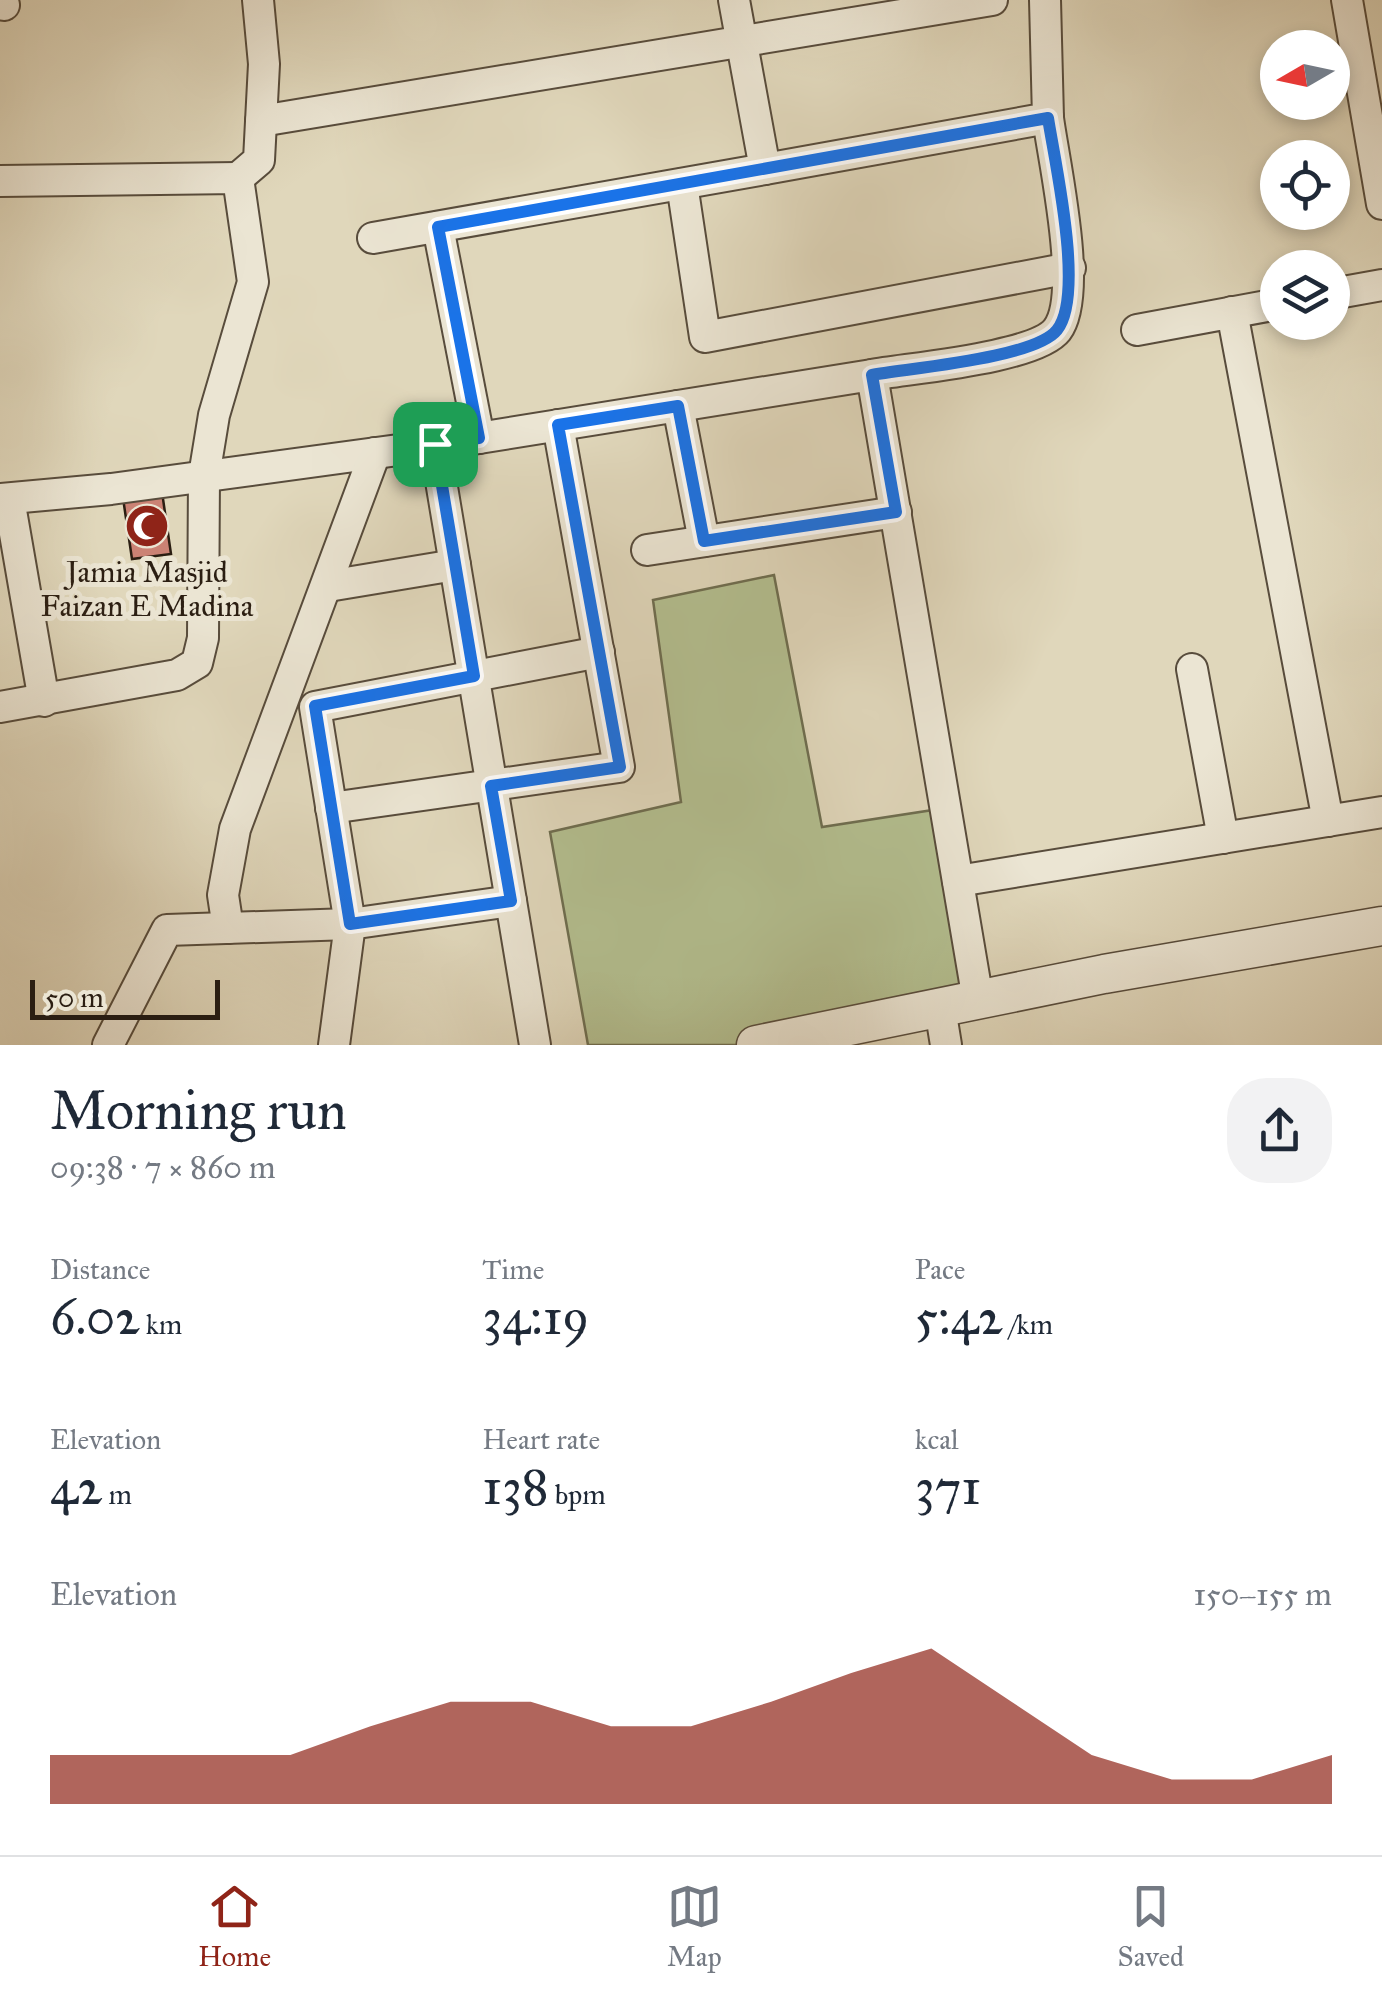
<!DOCTYPE html>
<html lang="en">
<head>
<meta charset="utf-8">
<style>
	:root { --surface:#fff; --page:#f2f2f3; --text:#1f2937; --muted:#747a83; --line:#e0e1e3; --accent:#8f2418 }
	body { margin:0; font-family:"IM FELL Great Primer",serif; background:var(--page); color:var(--text); height:100vh; display:flex; flex-direction:column; font-size:38px; white-space:nowrap }
	* { box-sizing:border-box; margin:0 }
	p { font-size:32px; color:var(--muted) }
	.icon { flex:none; width:55px; height:55px; fill:none; stroke:currentColor; stroke-width:2; stroke-linecap:round; stroke-linejoin:round }
	.map { position:relative; height:1045px; overflow:hidden }
	.drawer { display:flex; flex-direction:column; background:var(--surface); flex:1 }
	.drawer>* { flex:none }
	.needle { width:65px; rotate:261deg }
	.tools { position:absolute; left:1260px; top:30px; display:grid; gap:20px }
	.tools a { display:grid; place-items:center; width:90px; height:90px; border-radius:50%; background:var(--surface); box-shadow:0 5px 15px #0003; font-size:50px }
	.scale { position:absolute; left:30px; bottom:25px; width:190px; box-sizing:border-box; padding-left:10px; border:5px solid #2b1e12; border-top:0; font-size:28px; line-height:35px; white-space:nowrap; color:#2b1e12; -webkit-text-stroke:8px #ebe5d3; paint-order:stroke }
	.pin { position:absolute; display:grid; place-items:center; width:85px; height:85px; color:#fff; margin:-42px; border-radius:20px; box-shadow:0 5px 15px #0006 }
	.round { display:grid; place-items:center; flex:none; width:105px; height:105px; border-radius:40px; background:var(--page) }
	.headline { display:flex; align-items:center; justify-content:space-between; height:170px; padding:0 50px }
	h1 { font-size:55px; font-weight:600; line-height:75px }
	.stats { display:grid; grid-template-columns:repeat(3,1fr); gap:15px; height:170px; padding:10px 50px }
	.stats div { display:grid; align-content:center }
	.stats b { font-size:50px; font-weight:600 }
	.stats small { font-size:28px; font-weight:400 }
	.stats p { font-size:28px }
	.chart { height:280px; padding:20px 50px }
	.chart p { display:flex; justify-content:space-between }
	.chart svg { width:100%; height:180px; margin-top:10px; fill:var(--accent); opacity:.7 }
	.tabs { display:flex; justify-content:space-around; align-items:center; height:140px; border-top:2px solid var(--line); background:var(--surface); font-size:28px; color:var(--muted) }
	.tabs a { display:grid; justify-items:center; gap:5px }
	.tabs .active { color:var(--accent) }
	.map>svg:first-child { display:block }
	.green { fill:#b3be8f; stroke:#6f6e50; stroke-width:2.5 }
	.building { fill:#cb8274; stroke:#2b1e12; stroke-width:2.5 }
	.lines { fill:none; stroke-linecap:round; stroke-linejoin:round }
	.minor-casing { stroke:#584c3c; stroke-width:34 }
	.tertiary-casing { stroke:#584c3c; stroke-width:41 }
	.minor { stroke:#ebe5d3; stroke-width:30 }
	.tertiary { stroke:#ebe5d3; stroke-width:38 }
	.route-casing { stroke:#fff; stroke-width:20 }
	.route { stroke:#1a73e8; stroke-width:12 }
	.labels { text-anchor:middle; dominant-baseline:central; stroke-width:10; stroke-linejoin:round; paint-order:stroke }
	.poi-label { font-size:30px; fill:#2b1e12; stroke:#ebe5d3 }
</style>
</head>
<body>
<div class="map">
<svg width="1382" height="1045" viewBox="0 0 1382 1045">
	<rect width="100%" height="100%" fill="#e0d7bb"/>
	<filter id="stains"><feTurbulence type="fractalNoise" baseFrequency=".002" numOctaves="4"/><feColorMatrix values="0 0 0 0 .2 0 0 0 0 .09 0 0 0 0 .02 0 0 0 .5 -.17"/></filter>
	<radialGradient id="worn" r=".72"><stop offset=".6" stop-color="#630" stop-opacity="0"/><stop offset="1" stop-color="#630" stop-opacity=".3"/></radialGradient>
	<path class="green" d="M774,575L822,827L946,808L978,1000L756,1045H588L550,832L681,802L653,600Z"/>
	<path class="building" d="M162,492L171,554L132,559L123,498Z"/>
	<g class="lines">
		<g class="minor-casing">
			<g id="minor">
				<path d="M1,0L4,5"/>
				<path d="M1347,0L1382,204"/>
				<path d="M261,121L992,0"/>
				<path d="M765,169L1048,118L1045,0"/>
				<path d="M238,178L259,160L264,64L258,0"/>
				<path d="M0,181L238,178L253,282L214,415L204,476L203,638L197,663L177,675L0,707"/>
				<path d="M682,184L705,337L1070,268"/>
				<path d="M438,227L479,438"/>
				<path d="M373,238L765,169L734,0"/>
				<path d="M1332,294L1382,285"/>
				<path d="M1232,312L1328,821"/>
				<path d="M1137,330L1278,304"/>
				<path d="M872,375C910,368 1035,358 1057,330C1084,295 1054,163 1048,118"/>
				<path d="M678,406L704,541"/>
				<path d="M435,445L872,375L978,1000"/>
				<path d="M0,499L111,489L435,445L535,1045"/>
				<path d="M9,499L44,701"/>
				<path d="M647,550L896,512"/>
				<path d="M328,586L455,565"/>
				<path d="M1192,669L1223,838"/>
				<path d="M331,808L619,767L558,425"/>
				<path d="M958,881L1382,812"/>
				<path d="M228,928L223,895L235,829L375,453"/>
				<path d="M940,1008L946,1045"/>
				<path d="M108,1045L167,930L350,924L511,901"/>
				<path d="M334,1045L350,924L315,707L599,652"/>
			</g>
		</g>
		<g class="tertiary-casing">
			<path id="tertiary" d="M756,1045L1104,974L1382,926"/>
		</g>
		<use href="#minor" class="minor"/>
		<use href="#tertiary" class="tertiary"/>
	</g>
	<g class="lines">
		<g class="route-casing">
			<path id="route" d="M1048,118C1055,163 1085,295 1057,330C1035,358 911,368 872,375L896,512L704,541L678,406L558,425L620,767L491,786L511,901L350,924L315,706L474,676L435,444L479,438L438,227Z"/>
		</g>
		<use href="#route" class="route"/>
	</g>
	<defs>
		<g id="mosque-disc" transform="scale(2.25)"><circle r="9.5" fill="#8f2418" stroke="#ebe5d3"/><path d="M3.5-4.9A6 6 0 1 0 3.5 4.9A5 5 0 1 1 3.5-4.9Z" fill="#fff"/></g>
	</defs>
	<g fill-rule="evenodd">
		<use href="#mosque-disc" x="147" y="526"/>
	</g>
	<g class="labels">
		<g class="poi-label">
			<text x="147" y="572">Jamia Masjid<tspan x="147" dy="34">Faizan E Madina</tspan></text>
		</g>
	</g>
	<rect width="100%" height="100%" filter="url(#stains)"/>
	<rect width="100%" height="100%" fill="url(#worn)"/>
</svg>
<div class="tools">
<a><svg class="needle" viewBox="-14 -14 28 28"><path d="M0-13l5 13h-10z" fill="#e53935"/><path d="M0 13l5-13h-10z" fill="#747a83"/></svg></a>
<a><svg class="icon" aria-label="locate" viewBox="0 0 24 24"><circle cx="12" cy="12" r="6"/><path d="M12 2v4M12 18v4M2 12h4M18 12h4"/></svg></a>
<a><svg class="icon" aria-label="layers" viewBox="0 0 24 24"><path d="M12 4l9 5-9 5-9-5zM3 14l9 5 9-5"/></svg></a>
</div>
<div class="scale">50 m</div>
<div class="pin" style="left:435px;top:444px;background:#1e9e55"><svg class="icon" aria-label="arrive" viewBox="0 0 24 24"><path d="M6 21V4h12l-3 4 3 4H6"/></svg></div>
</div>
<section class="drawer">
<div class="headline"><div><h1>Morning run</h1><p>09:38 · 7 × 860 m</p></div><a class="round"><svg class="icon" aria-label="share" viewBox="0 0 24 24"><path d="M12 15V3M7 8l5-5 5 5M5 13v7h14v-7"/></svg></a></div>
<div class="stats">
<div><p>Distance</p><b>6.02<small> km</small></b></div>
<div><p>Time</p><b>34:19</b></div>
<div><p>Pace</p><b>5:42<small> /km</small></b></div>
</div>
<div class="stats">
<div><p>Elevation</p><b>42<small> m</small></b></div>
<div><p>Heart rate</p><b>138<small> bpm</small></b></div>
<div><p>kcal</p><b>371</b></div>
</div>
<div class="chart"><p><span>Elevation</span>150–155 m</p>
<svg viewBox="0 0 160 44" preserveAspectRatio="none"><path d="M0 44V32L10 32L20 32L30 32L40 25L50 19L60 19L70 25L80 25L90 19L100 12L110 6L120 19L130 32L140 38L150 38L160 32V44z"/></svg>
</div>
</section>
<nav class="tabs">
<a class="active"><svg class="icon" aria-label="home" viewBox="0 0 24 24"><path d="M3 11l9-7 9 7M6 9v11h12V9"/></svg>Home</a>
<a><svg class="icon" aria-label="map" viewBox="0 0 24 24"><path d="M3 6l6-2 6 2 6-2v14l-6 2-6-2-6 2zM9 4v14M15 6v14"/></svg>Map</a>
<a><svg class="icon" aria-label="saved" viewBox="0 0 24 24"><path d="M7 4h10v16l-5-4-5 4z"/></svg>Saved</a>
</nav>
</body>
</html>
